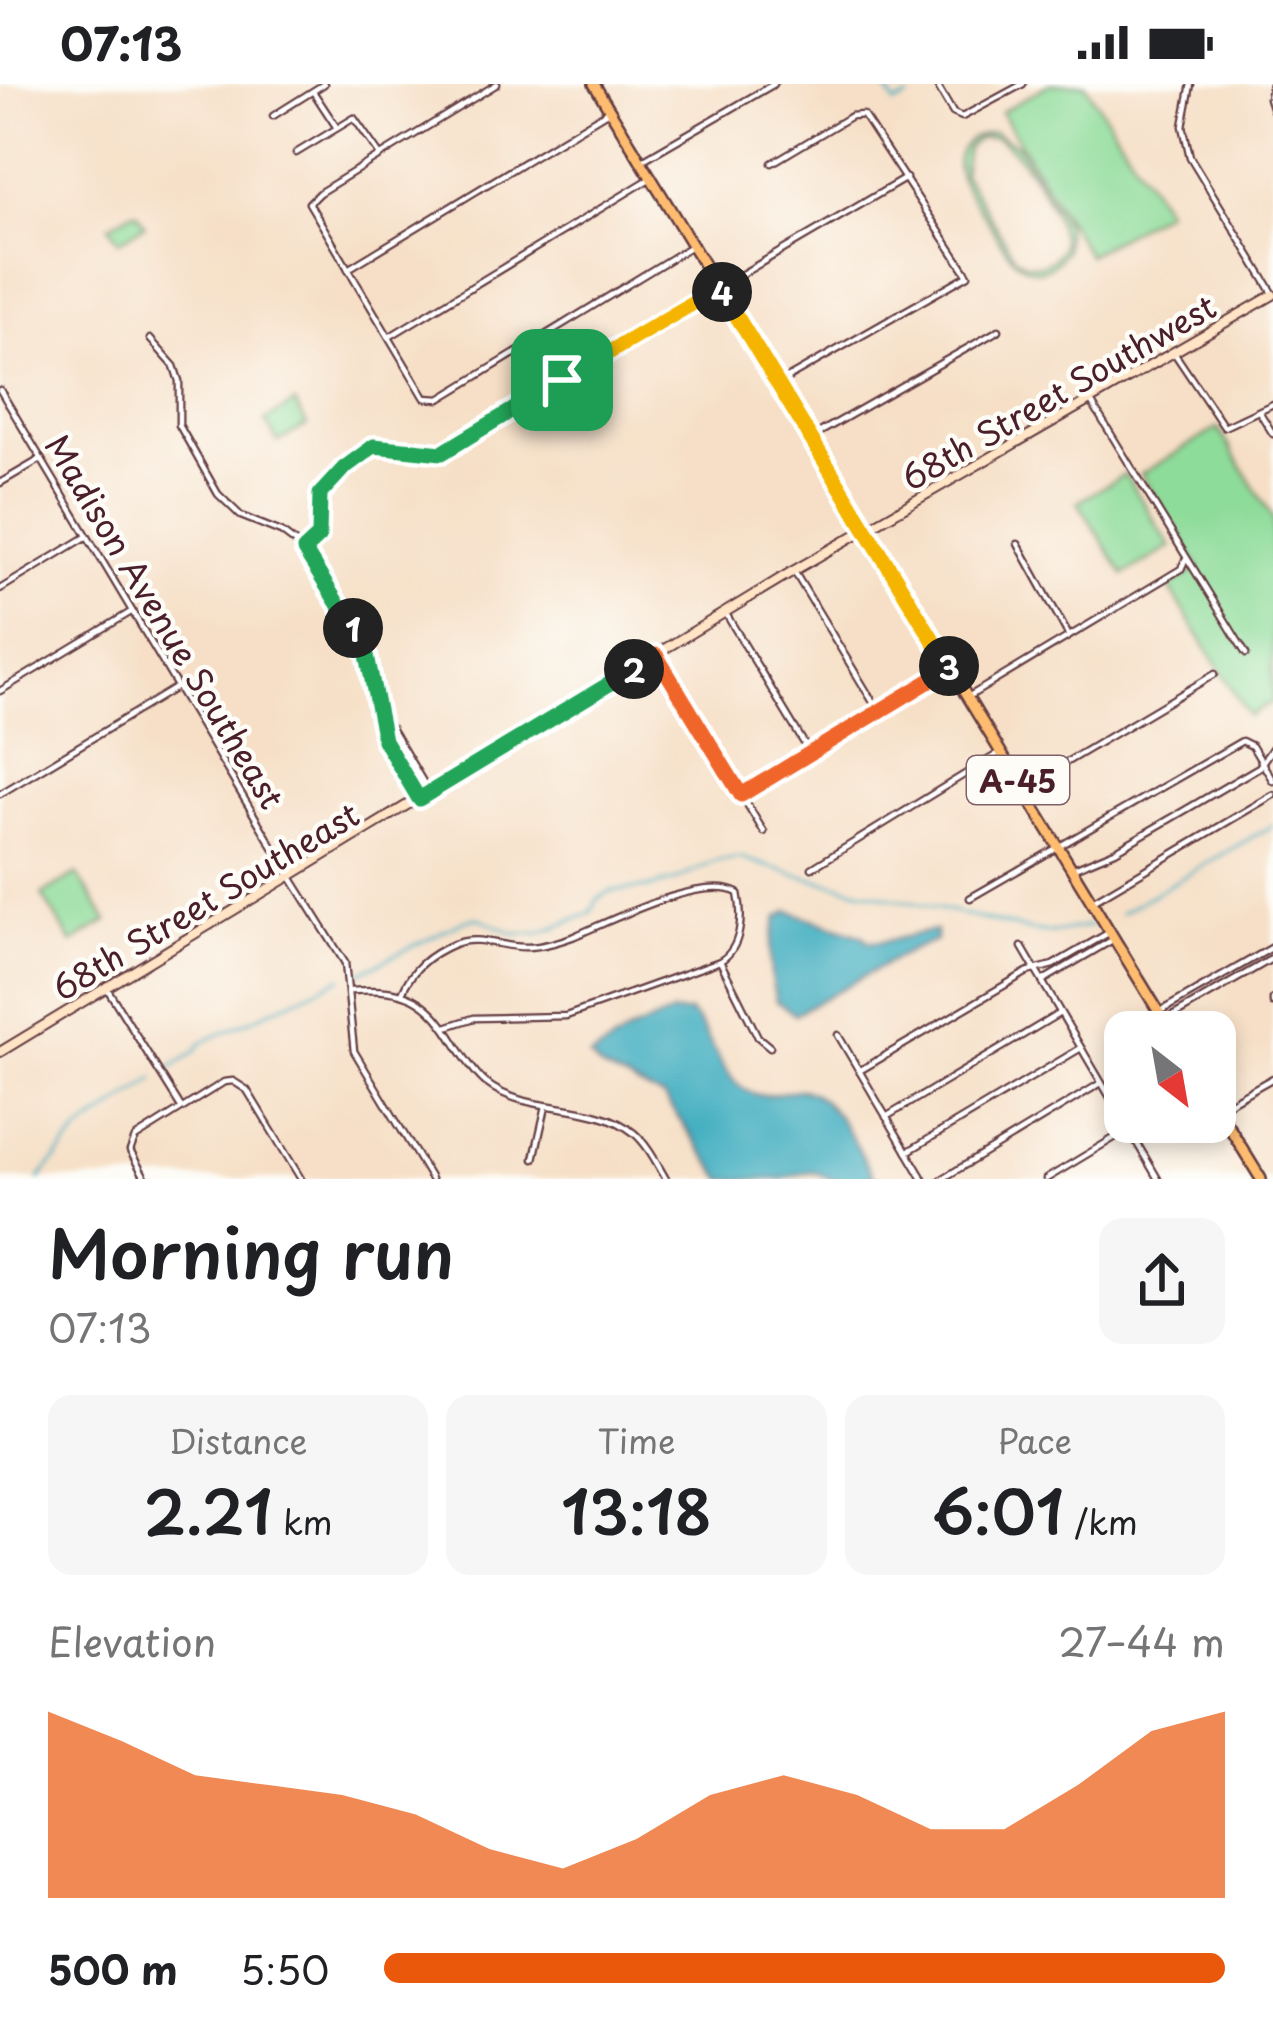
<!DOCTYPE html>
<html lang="en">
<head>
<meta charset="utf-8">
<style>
	:root { --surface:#fff; --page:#f6f6f6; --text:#202124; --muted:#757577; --accent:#ea580c }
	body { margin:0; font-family:"Playpen Sans",sans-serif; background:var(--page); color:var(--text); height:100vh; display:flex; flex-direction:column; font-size:45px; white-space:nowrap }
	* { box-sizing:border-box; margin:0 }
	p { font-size:39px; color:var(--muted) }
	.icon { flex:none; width:66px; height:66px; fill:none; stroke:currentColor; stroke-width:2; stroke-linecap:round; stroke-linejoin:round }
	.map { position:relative; height:1095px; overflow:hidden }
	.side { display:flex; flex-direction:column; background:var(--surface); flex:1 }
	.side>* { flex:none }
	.needle { width:78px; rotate:149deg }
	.controls { position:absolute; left:1104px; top:927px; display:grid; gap:24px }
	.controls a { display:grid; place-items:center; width:132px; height:132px; border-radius:24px; background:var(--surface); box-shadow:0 6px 18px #0003; font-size:60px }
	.pin { position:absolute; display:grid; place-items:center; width:102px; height:102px; color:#fff; margin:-51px; border-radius:24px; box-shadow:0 6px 18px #0006 }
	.km { position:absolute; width:60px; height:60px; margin:-30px; border-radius:50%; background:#222; color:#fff; font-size:33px; line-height:60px; text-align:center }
	.round { display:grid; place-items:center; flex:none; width:126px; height:126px; border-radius:24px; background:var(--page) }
	.summary { display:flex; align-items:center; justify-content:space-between; height:204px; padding:0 48px }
	h1 { font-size:66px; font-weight:600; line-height:90px }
	.stats { display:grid; grid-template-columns:repeat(3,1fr); gap:18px; height:204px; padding:12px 48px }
	.stats div { display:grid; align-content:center; border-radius:24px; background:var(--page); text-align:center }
	.stats b { font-size:60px; font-weight:600 }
	.stats small { font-size:33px; font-weight:400 }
	.stats p { font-size:33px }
	.chart { height:336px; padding:24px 48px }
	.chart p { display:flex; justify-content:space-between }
	.chart svg { width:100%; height:216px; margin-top:12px; fill:var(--accent); opacity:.7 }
	ul { padding:0 48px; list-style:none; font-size:39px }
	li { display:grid; grid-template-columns:192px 144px 1fr; align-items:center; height:90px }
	li i { height:30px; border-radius:15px; background:var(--accent) }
	.status { display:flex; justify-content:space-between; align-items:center; height:84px; padding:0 60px; background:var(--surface); direction:ltr }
	.status svg { height:33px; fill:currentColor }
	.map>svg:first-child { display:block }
	.green { fill:#8edc9a; stroke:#6c7e62; stroke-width:3; fill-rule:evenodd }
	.water { fill:#41adc0; stroke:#466676; stroke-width:3 }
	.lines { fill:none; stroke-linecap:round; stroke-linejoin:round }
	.stream { stroke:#41adc0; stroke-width:3 }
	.minor-casing { stroke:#643c42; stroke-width:9 }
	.secondary-casing { stroke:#643c42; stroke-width:12 }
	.primary-casing { stroke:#643c42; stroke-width:14 }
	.minor { stroke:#fff; stroke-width:4.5 }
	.secondary { stroke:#ffe4c6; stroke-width:8 }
	.primary { stroke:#febc70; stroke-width:9 }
	.split-1-casing { stroke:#fff; stroke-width:24 }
	.split-2-casing { stroke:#fff; stroke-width:24 }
	.split-3-casing { stroke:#fff; stroke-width:24 }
	.split-4-casing { stroke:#fff; stroke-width:24 }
	.split-5-casing { stroke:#fff; stroke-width:24 }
	.split-1 { stroke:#22a559; stroke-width:15 }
	.split-2 { stroke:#22a559; stroke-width:15 }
	.split-3 { stroke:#f0652b; stroke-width:15 }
	.split-4 { stroke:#f5b400; stroke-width:15 }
	.split-5 { stroke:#f5b400; stroke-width:15 }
	.labels { text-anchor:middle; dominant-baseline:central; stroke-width:9; stroke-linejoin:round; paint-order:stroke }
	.shield { fill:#fdfcf7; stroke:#806168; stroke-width:3 }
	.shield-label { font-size:30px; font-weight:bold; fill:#4a1f2b }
	.street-label { font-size:33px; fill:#4a1f2b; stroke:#fdfcf7 }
</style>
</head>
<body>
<div class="status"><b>07:13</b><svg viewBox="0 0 49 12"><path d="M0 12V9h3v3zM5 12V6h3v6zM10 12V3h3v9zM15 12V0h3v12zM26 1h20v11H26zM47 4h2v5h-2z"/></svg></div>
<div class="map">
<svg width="1273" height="1095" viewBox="0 0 1273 1095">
	<rect width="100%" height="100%" fill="#fdfcf7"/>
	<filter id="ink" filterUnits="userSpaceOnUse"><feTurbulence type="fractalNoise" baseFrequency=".00833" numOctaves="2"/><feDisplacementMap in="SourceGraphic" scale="24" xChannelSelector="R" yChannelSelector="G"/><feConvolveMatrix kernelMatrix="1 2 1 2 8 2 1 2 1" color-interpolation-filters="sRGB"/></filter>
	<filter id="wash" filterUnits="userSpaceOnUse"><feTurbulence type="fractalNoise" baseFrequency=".004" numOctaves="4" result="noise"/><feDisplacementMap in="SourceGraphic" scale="48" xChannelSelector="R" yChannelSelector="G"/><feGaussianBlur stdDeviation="2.7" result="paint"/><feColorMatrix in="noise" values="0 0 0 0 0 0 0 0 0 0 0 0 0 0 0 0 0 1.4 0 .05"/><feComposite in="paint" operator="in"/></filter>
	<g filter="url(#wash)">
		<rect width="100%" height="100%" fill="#f6dfc6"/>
		<g class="green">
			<path d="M1049,0H1085L1166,126L1088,171L1001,28Z"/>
			<path d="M993,48L1017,61L1065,140V167C1032,216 1002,161 985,133C974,117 954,95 958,74C962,56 977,50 993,48ZM995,53C1019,62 1067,139 1061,164L1053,175L1041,181L1026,180L1015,173L963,90L967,64L979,54Z"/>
			<path d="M132,128H137L145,141L119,157L109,142Z"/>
			<path d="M295,319L307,341L278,358L265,337Z"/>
			<path d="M1218,344L1273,434V618L1249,632L1169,503L1199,483L1141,390Z"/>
			<path d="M1125,390L1171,463L1124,491L1078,418Z"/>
			<path d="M77,790L107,837L72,859L42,811Z"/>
		</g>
		<g class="water">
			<path d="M789,827L863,852L869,858C894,859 912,849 936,847V857L913,865L795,930L776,917C768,886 768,863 778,833Z"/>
			<path d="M672,929H690C712,950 718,988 744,1005C765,1018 776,1008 798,1006C831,1004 860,1070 875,1095H832L812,1087L781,1095H723L664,1014L602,985L590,974L629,948Z"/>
		</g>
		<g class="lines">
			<g class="stream">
				<path d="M883,0L895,20L908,14"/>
				<path d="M1121,829L1273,741"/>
				<path d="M359,889L465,836L479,834L515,850L541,849L590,829L598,815L611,807L647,804L674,797L716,777L742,774L796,791L1032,847L1051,849L1091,842"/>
				<path d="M168,986L195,968L201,959L341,894"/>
				<path d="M39,1095L79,1048L154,995"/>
			</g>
		</g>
	</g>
	<g filter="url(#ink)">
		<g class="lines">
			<g class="minor-casing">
				<g id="minor">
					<path d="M497,0L319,109L309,119L425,314L440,315L693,161"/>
					<path d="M936,0L953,29L962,33L1023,0"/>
					<path d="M1191,0L1183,42L1190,73L1273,209"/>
					<path d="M1272,0L1269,14L1273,26"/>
					<path d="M314,9L337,44"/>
					<path d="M273,32L324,0"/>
					<path d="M296,69L354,34L380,71"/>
					<path d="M641,77L774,0"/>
					<path d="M772,79L851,32L863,31L968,191L777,300"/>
					<path d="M348,185L610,26"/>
					<path d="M389,253L651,94"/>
					<path d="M150,255L174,282L179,297V341L218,410L241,432L281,448L301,463L360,556L384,655L419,715"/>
					<path d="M1175,270L1224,343L1273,320"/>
					<path d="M0,306L291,793L345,879L354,967L431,1095"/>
					<path d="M1090,316L1246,570"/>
					<path d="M1260,329L1273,350"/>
					<path d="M810,354L999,246"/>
					<path d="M0,399L41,375"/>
					<path d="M1018,460L1069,552"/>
					<path d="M304,466L319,453C321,440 317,426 320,414C322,404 335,392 343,385C397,337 410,384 458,362L573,289L906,94"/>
					<path d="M795,489L879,628"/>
					<path d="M0,505L86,453"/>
					<path d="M726,530L810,669"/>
					<path d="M656,571L764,748"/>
					<path d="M0,607L131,528"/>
					<path d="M968,613L1181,485L1185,476"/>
					<path d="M380,633L391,644L429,708"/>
					<path d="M1023,704L1215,590"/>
					<path d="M0,710L177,603"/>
					<path d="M741,711L951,585"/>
					<path d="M812,784L1001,668"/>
					<path d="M1072,785L1115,767L1259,683L1273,663"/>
					<path d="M970,814L1242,657L1252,662L1273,697"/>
					<path d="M1091,818L1273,711"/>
					<path d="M1022,863L1158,1095"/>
					<path d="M720,877L758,953L770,963"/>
					<path d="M1042,897L1114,855"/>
					<path d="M108,906L181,1023"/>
					<path d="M351,907C408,903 428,914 457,962C465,974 474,989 486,999C528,1032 593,1015 634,1049C648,1061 657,1080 666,1095"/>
					<path d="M402,909C412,885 428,871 454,860C479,850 502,864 527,863C542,863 558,858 572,853C609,838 701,790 738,809C743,832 742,864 720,877L566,932L474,934L446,943"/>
					<path d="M1273,915V919"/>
					<path d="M1159,928L1273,863"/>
					<path d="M1164,937L1273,874"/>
					<path d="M838,951L923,1095"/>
					<path d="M859,987L1027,888L1053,881L1110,848"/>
					<path d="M1218,1025L1273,994"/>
					<path d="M886,1033L1060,929"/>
					<path d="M907,1068L1081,964"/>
					<path d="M534,1075L546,1022"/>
					<path d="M146,1095L130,1067L135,1054L224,998L233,997L247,1006L301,1095"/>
					<path d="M942,1095L1101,999"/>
					<path d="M1046,1095L1129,1045"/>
				</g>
			</g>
			<g class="secondary-casing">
				<path id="secondary" d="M0,968L793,487L1273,211"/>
			</g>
			<g class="primary-casing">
				<g id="primary">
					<path d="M594,0L1171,948"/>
					<path d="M1215,1020L1261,1095"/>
				</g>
			</g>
			<use href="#minor" class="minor"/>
			<use href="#secondary" class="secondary"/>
			<use href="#primary" class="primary"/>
		</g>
	</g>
	<g class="lines" filter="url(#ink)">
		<g class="split-1-casing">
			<path id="split-1" d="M353,544L304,466L319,452L320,410L344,384L374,362L442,369L562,296"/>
		</g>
		<g class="split-2-casing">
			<path id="split-2" d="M353,544L367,571L384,656L419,715L634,585"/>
		</g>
		<g class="split-3-casing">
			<path id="split-3" d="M634,585L656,571L741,711L951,584L949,582"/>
		</g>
		<g class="split-4-casing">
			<path id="split-4" d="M722,208L949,582"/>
		</g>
		<g class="split-5-casing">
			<path id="split-5" d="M562,296L719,204L722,208"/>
		</g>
		<use href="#split-1" class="split-1"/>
		<use href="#split-2" class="split-2"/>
		<use href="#split-3" class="split-3"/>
		<use href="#split-4" class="split-4"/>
		<use href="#split-5" class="split-5"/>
	</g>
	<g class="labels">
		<rect class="shield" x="967" y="672" width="102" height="48" rx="9"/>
		<g class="shield-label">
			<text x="1018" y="696">A-45</text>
		</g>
		<g class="street-label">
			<text transform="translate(1058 307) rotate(-30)">68th Street Southwest</text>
			<text transform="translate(166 537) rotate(59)">Madison Avenue Southeast</text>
			<text transform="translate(205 816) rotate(-31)">68th Street Southeast</text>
		</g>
	</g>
</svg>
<div class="controls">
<a><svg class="needle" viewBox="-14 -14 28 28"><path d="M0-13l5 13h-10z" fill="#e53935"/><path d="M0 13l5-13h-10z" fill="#757577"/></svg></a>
</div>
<div class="pin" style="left:562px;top:296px;background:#1e9e55"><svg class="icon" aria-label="arrive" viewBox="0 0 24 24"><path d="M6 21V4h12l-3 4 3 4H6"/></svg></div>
<b class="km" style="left:353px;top:544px">1</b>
<b class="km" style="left:634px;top:585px">2</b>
<b class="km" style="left:949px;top:582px">3</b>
<b class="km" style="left:722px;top:208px">4</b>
</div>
<section class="side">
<div class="summary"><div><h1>Morning run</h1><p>07:13</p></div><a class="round"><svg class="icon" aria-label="share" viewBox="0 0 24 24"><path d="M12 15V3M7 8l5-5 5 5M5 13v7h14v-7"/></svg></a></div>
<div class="stats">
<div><p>Distance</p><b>2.21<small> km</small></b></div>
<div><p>Time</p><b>13:18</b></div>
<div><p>Pace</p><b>6:01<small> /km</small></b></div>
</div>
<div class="chart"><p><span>Elevation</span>27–44 m</p>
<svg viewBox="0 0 160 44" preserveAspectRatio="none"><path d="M0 44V6L10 12L20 19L30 21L40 23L50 27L60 34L70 38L80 32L90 23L100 19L110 23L120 30L130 30L140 21L150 10L160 6V44z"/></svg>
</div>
<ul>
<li><b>500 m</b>5:50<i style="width:100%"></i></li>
</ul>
</section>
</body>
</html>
